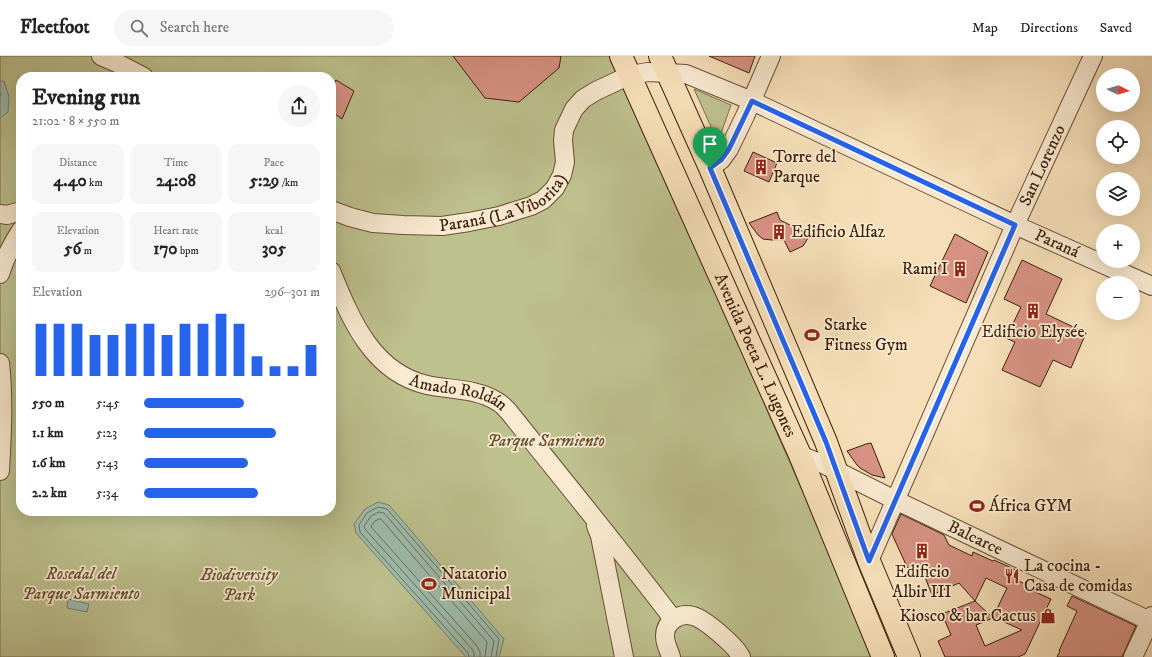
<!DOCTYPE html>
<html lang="en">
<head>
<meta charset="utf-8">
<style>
	:root { --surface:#fff; --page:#f6f6f6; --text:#222; --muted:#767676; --line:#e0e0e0; --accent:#2563eb }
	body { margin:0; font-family:"IM FELL DW Pica",serif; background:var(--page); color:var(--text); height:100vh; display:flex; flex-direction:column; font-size:15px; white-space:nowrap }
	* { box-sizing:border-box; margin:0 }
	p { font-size:13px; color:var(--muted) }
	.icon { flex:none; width:22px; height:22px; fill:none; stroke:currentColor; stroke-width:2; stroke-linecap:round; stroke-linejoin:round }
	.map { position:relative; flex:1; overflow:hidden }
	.sheet { position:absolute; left:16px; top:16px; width:320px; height:444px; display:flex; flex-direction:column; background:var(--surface); border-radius:16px; box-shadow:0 4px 16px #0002 }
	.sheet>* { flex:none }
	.needle { width:26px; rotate:95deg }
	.buttons { position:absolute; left:1096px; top:12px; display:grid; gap:8px }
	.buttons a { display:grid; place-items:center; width:44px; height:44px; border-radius:50%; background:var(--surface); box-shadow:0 4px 16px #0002; font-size:20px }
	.pin { position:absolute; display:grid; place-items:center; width:34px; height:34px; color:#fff; margin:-41px -17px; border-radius:50% 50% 50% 0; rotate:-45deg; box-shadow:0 0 4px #0007 }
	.pin .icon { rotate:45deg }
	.round { display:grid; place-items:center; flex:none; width:42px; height:42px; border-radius:21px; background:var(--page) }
	.summary { display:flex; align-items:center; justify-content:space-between; height:68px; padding:0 16px }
	h1 { font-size:22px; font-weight:800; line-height:30px }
	.stats { display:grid; grid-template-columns:repeat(3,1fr); gap:6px; height:68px; padding:4px 16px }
	.stats div { display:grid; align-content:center; border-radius:10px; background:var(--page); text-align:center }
	.stats b { font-size:17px; font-weight:800 }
	.stats small { font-size:11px; font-weight:400 }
	.stats p { font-size:11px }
	.chart { height:112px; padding:8px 16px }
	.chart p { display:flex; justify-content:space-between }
	.chart svg { width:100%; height:72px; margin-top:4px; stroke:var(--accent); stroke-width:6 }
	ul { padding:0 16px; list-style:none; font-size:13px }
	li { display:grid; grid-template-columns:64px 48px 1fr; align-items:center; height:30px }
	li i { height:10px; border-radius:5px; background:var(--accent) }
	header { display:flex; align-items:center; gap:24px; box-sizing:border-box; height:56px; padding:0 20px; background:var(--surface); border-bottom:1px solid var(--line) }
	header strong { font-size:19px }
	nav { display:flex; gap:22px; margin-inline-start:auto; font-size:14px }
	.search { width:280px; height:36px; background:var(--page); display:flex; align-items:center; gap:10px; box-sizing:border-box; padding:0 14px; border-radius:22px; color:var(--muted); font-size:15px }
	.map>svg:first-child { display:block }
	.green { fill:#bdc18e; stroke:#7c704c; fill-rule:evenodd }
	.water { fill:#9dbdae; stroke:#767e6c }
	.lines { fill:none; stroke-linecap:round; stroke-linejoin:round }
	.shore { stroke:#6c6e5c; stroke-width:1 }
	.building { fill:#d79284; stroke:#3c1f09 }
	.minor-casing { stroke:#6a4f35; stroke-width:20 }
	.major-casing { stroke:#3c1f09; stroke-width:24 }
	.minor { stroke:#f9ead1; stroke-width:18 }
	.major { stroke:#f6dfb8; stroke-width:22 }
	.route-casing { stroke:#fff; stroke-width:8 }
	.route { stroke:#2563eb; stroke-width:5 }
	.labels { text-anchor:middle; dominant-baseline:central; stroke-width:3.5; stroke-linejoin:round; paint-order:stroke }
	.poi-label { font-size:17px; fill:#3c1f09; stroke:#f9ead1; text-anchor:start }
	.street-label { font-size:17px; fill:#3c1f09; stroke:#f9ead1 }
	.park-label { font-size:17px; font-style:italic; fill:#635031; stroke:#f9ead1 }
</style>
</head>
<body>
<header>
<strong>Fleetfoot</strong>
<div class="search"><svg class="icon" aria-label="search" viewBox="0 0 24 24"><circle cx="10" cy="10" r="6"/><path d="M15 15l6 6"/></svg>Search here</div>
<nav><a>Map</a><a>Directions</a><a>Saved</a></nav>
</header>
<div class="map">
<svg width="1152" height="601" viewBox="0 0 1152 601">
	<rect width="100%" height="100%" fill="#f6dfb8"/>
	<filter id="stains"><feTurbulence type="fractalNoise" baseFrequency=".005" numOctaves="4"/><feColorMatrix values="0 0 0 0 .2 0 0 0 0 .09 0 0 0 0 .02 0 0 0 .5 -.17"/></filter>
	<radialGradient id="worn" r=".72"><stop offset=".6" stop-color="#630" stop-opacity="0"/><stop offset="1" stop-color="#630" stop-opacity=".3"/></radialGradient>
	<g class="green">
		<path d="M0,0H612L875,601H0ZM21,21H331V455H21Z"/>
		<path d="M694,33L731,49L718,86Z"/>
	</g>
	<g class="water">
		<path d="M0,25H4L9,41L8,56L0,62V41L1,37H0Z"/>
		<path d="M378,446L389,449L504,583L499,601H466L356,477L354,468L365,453Z"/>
		<path d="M68,543L89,548L87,556L67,552Z"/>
	</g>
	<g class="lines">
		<g class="shore">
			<path d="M469,601L468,597L360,476L359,469L367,457L378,451L387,453L499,583L496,601"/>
			<path d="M474,601V597L472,593L365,473L364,470L371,460L379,456L384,457L494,585L491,601"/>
			<path d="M480,601V596L477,590L372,472L371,470L375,465L379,463H381L487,586L485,601"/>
		</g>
	</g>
	<g class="building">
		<path d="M453,0H561L559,12L519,46L485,42Z"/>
		<path d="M709,0H755L749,17Z"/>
		<path d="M336,24L354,35L342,63L331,55V31Z"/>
		<path d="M753,96L777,107L769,126L744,115Z"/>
		<path d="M777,156L780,164L810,179L803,190L790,196L784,184H772L763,183L758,179L749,167Z"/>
		<path d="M955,178L988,196L966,247L930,230Z"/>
		<path d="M1022,204L1062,223L1046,258L1086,277L1071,312L1053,304L1040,331L1002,314L1015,286L1006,282L1021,251L1004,243Z"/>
		<path d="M871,387L885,422L872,419L860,412L857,409L847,395L866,388Z"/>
		<path d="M901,458L944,479L949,489L972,500L973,496L993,505L994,504L1016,514L1012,522L1025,528L1024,531L1051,543L1025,598L1018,601H945L938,585L951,579L942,558L975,545L993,562L976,569L985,590L1022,574L993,561L1007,532L986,522L975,545L959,527L932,539L923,516L913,515L907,511L892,478Z"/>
		<path d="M1072,540L1136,570L1122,601H1057L1060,595H1059L1077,555L1067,550Z"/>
	</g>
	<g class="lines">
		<g class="minor-casing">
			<g id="minor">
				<path d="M101,0L117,7L144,21"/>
				<path d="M710,112L721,104L729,93L745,60L771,0"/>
				<path id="s1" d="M331,154L350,161L373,167L403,169L442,170L469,166L499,160L531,150L543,144L555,132L562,119L565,106L563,85L564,74L574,53L583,43L596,35L630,19L648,16L686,18L752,45L1015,169L1152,230"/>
				<path d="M0,158L7,159L21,155"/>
				<path id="s2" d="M331,215C350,261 371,316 427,329C450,334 476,332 498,346C502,348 505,352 509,356C564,425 620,493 673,563"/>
				<path d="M0,218C5,202 12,188 21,174"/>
				<path d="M0,307C4,343 2,379 0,415"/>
				<path id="s3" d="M800,399L825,409L895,444L1152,566"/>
				<path d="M596,470L600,480L624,601"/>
				<path id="s4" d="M869,505L1015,169L1093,0"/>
				<path d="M671,601C669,594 665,588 665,580C665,566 679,556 693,560C705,563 736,590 741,601"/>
				<path d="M1133,601L1152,560"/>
			</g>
		</g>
		<g class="major-casing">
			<g id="major">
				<path id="s5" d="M621,0L800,399L883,601"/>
				<path d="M660,0L710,112L826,386L869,505L909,601"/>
			</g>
		</g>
		<use href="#minor" class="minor"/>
		<use href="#major" class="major"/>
	</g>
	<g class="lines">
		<g class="route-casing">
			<path id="route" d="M752,45L1015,169L869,505L826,386L710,112L721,104L729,93Z"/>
		</g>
		<use href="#route" class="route"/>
	</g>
	<defs>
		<g id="building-bare" transform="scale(1.2)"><path d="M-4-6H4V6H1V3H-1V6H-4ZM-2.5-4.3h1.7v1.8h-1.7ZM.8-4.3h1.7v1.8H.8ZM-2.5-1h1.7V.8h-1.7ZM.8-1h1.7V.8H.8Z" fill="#8f2418" stroke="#f9ead1" stroke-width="2.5" paint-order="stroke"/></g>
		<g id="stadium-bare" transform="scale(1.2)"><path d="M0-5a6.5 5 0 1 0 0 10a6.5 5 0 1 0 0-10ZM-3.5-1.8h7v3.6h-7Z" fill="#8f2418" stroke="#f9ead1" stroke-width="2.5" paint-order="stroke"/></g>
		<g id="restaurant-bare" transform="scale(1.2)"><path d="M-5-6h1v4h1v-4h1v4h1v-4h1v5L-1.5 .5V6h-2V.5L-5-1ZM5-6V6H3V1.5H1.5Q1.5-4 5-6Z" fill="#8f2418" stroke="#f9ead1" stroke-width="2.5" paint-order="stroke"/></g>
		<g id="shop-bare" transform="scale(1.2)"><path d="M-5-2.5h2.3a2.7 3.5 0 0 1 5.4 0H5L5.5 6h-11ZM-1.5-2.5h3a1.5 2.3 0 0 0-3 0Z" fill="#8f2418" stroke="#f9ead1" stroke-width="2.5" paint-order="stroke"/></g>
	</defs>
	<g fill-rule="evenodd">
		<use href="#building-bare" x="761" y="111"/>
		<use href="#building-bare" x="779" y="176"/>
		<use href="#building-bare" x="960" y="213"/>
		<use href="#building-bare" x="1033" y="255"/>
		<use href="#stadium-bare" x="812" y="279"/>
		<use href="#stadium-bare" x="977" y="450"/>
		<use href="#building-bare" x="922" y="495"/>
		<use href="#restaurant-bare" x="1012" y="520"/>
		<use href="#stadium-bare" x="429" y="528"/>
		<use href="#shop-bare" x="1048" y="560"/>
	</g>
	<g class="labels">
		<g class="poi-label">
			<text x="773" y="101">Torre del<tspan x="773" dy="20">Parque</tspan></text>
			<text x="791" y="176">Edificio Alfaz</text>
			<text x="948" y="213" text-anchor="end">Rami I</text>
			<text x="824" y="269">Starke<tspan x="824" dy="20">Fitness Gym</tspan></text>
			<text x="1033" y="276" text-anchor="middle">Edificio Elysée</text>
			<text x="989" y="450">África GYM</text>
			<text x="1024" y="510">La cocina -<tspan x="1024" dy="20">Casa de comidas</tspan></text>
			<text x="922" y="516" text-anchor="middle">Edificio<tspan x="922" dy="20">Albir III</tspan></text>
			<text x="441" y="518">Natatorio<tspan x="441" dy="20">Municipal</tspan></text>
			<text x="1036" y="560" text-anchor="end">Kiosco &amp; bar Cactus</text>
		</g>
		<g class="street-label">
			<text stroke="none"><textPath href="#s4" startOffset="432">San Lorenzo</textPath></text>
			<text stroke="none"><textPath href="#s1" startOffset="180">Paraná (La Viborita)</textPath></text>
			<text stroke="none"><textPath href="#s1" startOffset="849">Paraná</textPath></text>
			<text stroke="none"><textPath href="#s5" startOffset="328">Avenida Poeta L. Lugones</textPath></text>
			<text stroke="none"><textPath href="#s2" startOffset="188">Amado Roldán</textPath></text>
			<text stroke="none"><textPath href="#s3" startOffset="194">Balcarce</textPath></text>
		</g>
		<g class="park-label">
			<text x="546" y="385">Parque Sarmiento</text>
			<text x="81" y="518">Rosedal del<tspan x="81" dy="20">Parque Sarmiento</tspan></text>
			<text x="239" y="519">Biodiversity<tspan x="239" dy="20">Park</tspan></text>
		</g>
	</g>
	<rect width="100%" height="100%" filter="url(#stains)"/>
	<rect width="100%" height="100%" fill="url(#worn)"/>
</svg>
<div class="buttons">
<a><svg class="needle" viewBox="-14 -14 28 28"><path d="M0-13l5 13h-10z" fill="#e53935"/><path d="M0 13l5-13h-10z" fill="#767676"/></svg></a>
<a><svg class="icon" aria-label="locate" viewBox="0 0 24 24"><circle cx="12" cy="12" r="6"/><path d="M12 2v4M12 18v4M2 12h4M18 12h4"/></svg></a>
<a><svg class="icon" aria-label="layers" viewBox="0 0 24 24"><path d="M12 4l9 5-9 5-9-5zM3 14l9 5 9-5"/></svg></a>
<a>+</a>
<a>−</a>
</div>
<div class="pin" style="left:710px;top:112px;background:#1e9e55"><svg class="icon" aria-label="arrive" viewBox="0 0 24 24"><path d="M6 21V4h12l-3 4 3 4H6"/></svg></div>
<section class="sheet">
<div class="summary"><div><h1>Evening run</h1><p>21:02 · 8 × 550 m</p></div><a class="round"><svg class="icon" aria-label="share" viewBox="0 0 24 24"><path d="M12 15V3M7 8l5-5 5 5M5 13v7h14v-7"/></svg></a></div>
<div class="stats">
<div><p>Distance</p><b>4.40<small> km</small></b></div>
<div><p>Time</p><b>24:08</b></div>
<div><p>Pace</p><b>5:29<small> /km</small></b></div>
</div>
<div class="stats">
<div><p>Elevation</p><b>56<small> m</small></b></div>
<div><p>Heart rate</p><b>170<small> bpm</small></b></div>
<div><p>kcal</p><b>305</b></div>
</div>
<div class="chart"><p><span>Elevation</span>296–301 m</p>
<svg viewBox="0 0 160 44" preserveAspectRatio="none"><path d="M5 44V12M15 44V12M25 44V12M35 44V19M45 44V19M55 44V12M65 44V12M75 44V19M85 44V12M95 44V12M105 44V6M115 44V12M125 44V32M135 44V38M145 44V38M155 44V25"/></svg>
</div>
<ul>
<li><b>550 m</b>5:45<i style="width:57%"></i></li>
<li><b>1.1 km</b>5:23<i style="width:75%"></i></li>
<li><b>1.6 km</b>5:43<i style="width:59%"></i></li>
<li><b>2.2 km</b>5:34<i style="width:65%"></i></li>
</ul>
</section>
</div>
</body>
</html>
